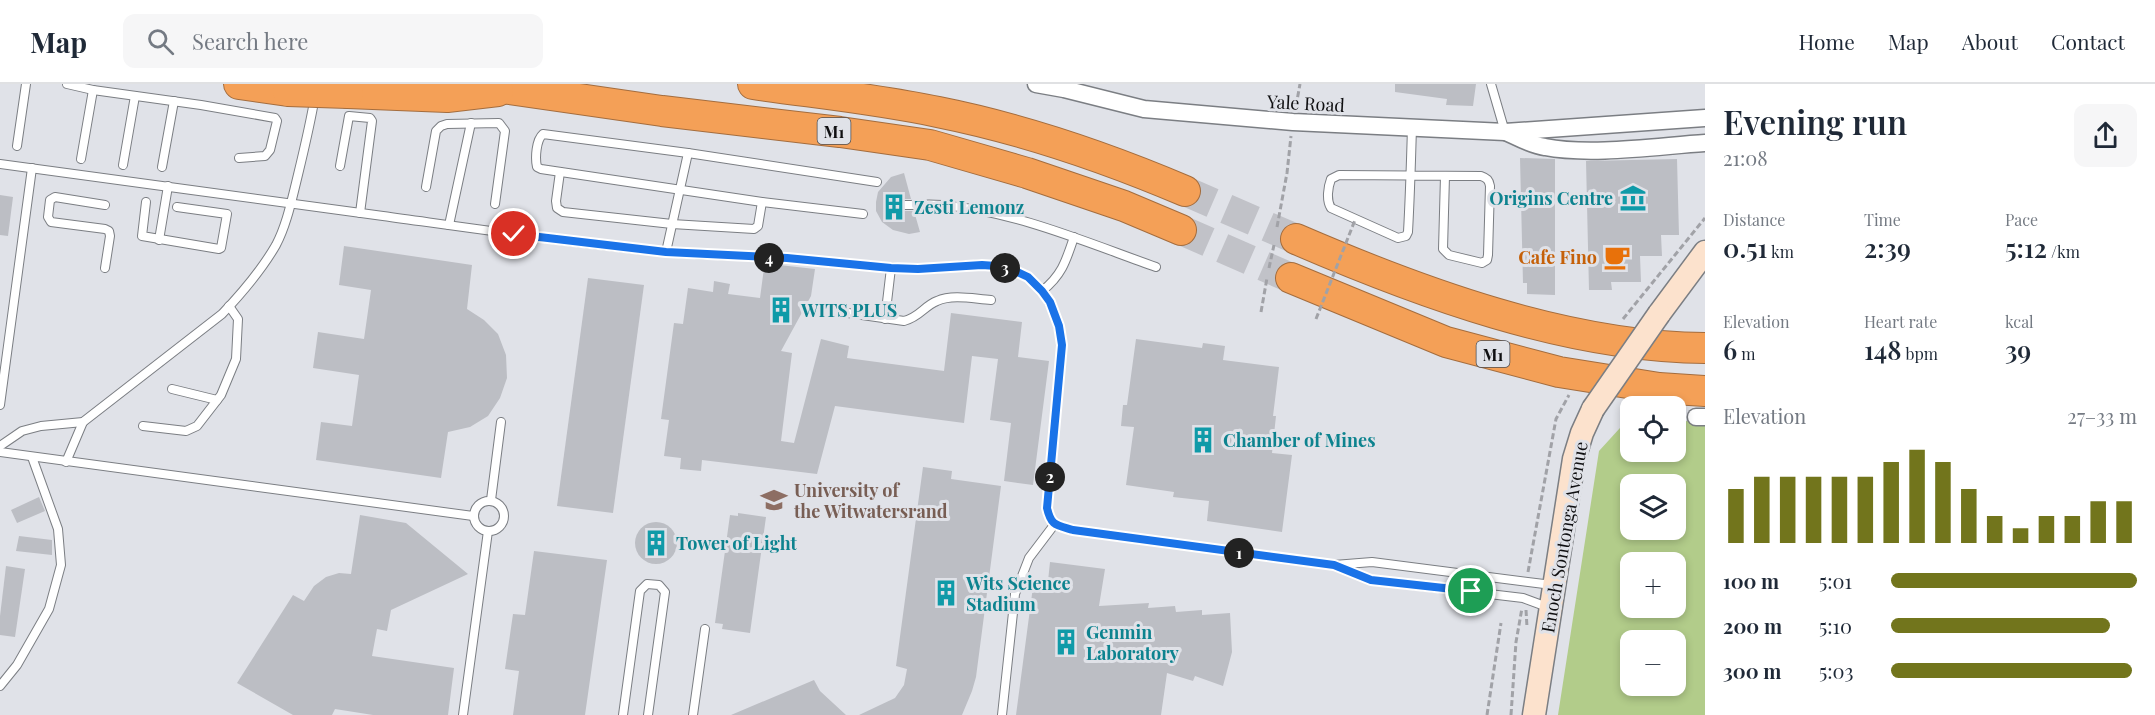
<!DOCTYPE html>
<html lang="en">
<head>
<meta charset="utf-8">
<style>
	:root { --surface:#fff; --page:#f6f6f7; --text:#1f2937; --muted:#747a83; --line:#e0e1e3; --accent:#72751c }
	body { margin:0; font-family:"Playfair Display",serif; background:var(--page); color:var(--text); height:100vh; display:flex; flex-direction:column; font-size:22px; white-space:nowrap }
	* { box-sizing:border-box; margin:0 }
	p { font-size:20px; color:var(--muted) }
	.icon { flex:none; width:33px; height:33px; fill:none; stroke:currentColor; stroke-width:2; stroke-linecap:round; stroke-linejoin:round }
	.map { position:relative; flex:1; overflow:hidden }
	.side { display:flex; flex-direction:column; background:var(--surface); width:450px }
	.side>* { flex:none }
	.controls { position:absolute; left:1620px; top:312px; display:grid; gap:12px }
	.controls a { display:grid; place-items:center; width:66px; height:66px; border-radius:12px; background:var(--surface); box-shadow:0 3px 9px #0003; font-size:30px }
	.pin { position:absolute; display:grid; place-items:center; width:51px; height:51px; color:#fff; margin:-26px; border:3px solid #fff; border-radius:50%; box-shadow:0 2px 6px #0007 }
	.km { position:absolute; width:30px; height:30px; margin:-15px; border-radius:50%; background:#222; color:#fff; font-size:16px; line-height:30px; text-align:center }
	.round { display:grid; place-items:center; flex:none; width:63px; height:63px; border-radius:12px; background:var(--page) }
	.summary { display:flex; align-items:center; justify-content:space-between; height:102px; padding:0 18px }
	h1 { font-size:33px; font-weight:600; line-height:45px }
	.metrics { display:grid; grid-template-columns:repeat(3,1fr); gap:9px; height:102px; padding:6px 18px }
	.metrics div { display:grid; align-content:center }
	.metrics b { font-size:26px; font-weight:600 }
	.metrics small { font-size:16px; font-weight:400 }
	.metrics p { font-size:16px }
	.chart { height:168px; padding:12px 18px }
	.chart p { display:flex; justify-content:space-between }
	.chart svg { width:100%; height:108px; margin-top:6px; stroke:var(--accent); stroke-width:6 }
	ul { padding:0 18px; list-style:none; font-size:20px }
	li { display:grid; grid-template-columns:96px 72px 1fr; align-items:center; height:45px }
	li i { height:15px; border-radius:8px; background:var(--accent) }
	header { display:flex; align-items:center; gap:36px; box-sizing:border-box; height:84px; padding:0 30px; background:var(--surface); border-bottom:2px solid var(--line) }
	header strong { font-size:28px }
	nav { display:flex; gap:33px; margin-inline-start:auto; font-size:21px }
	.search { width:420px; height:54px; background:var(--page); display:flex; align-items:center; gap:15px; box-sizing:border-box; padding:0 21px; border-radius:12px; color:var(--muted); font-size:22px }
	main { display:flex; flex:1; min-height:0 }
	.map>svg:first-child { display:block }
	.green { fill:#b2cc8a; fill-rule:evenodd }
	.building { fill:#bcbec4 }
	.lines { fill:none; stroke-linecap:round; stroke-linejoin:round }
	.motorway-tunnel { stroke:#c1c2c8; stroke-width:30; stroke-dasharray:30 15; stroke-linecap:butt }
	.service-casing { stroke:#7b7e83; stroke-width:10 }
	.minor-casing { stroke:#7b7e83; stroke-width:19 }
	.secondary-casing { stroke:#7b7e83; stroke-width:25 }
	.motorway-casing { stroke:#a46d3e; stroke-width:32 }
	.path { stroke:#a1a2a7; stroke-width:3; stroke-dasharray:6 3; stroke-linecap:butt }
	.service { stroke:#fff; stroke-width:8 }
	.minor { stroke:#fff; stroke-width:16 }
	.secondary { stroke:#fce2cd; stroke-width:22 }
	.motorway { stroke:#f4a057; stroke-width:30 }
	.secondary-bridge-casing { stroke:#7b7e83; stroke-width:25; stroke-linecap:butt }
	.motorway-bridge-casing { stroke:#a46d3e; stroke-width:32; stroke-linecap:butt }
	.path-bridge { stroke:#a1a2a7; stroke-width:3; stroke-dasharray:6 3; stroke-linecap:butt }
	.secondary-bridge { stroke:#fce2cd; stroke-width:22 }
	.motorway-bridge { stroke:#f4a057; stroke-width:30 }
	.route-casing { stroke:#fff; stroke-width:12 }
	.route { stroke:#1a73e8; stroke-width:8 }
	.labels { text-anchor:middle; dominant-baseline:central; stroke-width:6; stroke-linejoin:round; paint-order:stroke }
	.shield { fill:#e0e2e8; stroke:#4e4e52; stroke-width:1.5 }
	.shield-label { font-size:16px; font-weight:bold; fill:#0f0f11 }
	.street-label { font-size:18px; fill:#0f0f11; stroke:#e0e2e8 }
	.culture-label { font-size:18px; font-weight:bold; fill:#0d838f; stroke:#e0e2e8; text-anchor:start }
	.food-label { font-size:18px; font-weight:bold; fill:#c56008; stroke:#e0e2e8; text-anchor:end }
	.education-label { font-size:18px; font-weight:bold; fill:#785e54; stroke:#e0e2e8; text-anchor:start }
</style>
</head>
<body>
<header>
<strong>Map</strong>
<div class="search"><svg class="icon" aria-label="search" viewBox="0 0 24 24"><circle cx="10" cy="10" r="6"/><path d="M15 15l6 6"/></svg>Search here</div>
<nav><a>Home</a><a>Map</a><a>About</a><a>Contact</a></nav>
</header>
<main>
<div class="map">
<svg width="1705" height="631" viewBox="0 0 1705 631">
	<rect width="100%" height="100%" fill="#e0e2e8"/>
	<path class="green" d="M1630,333V368H1676V336L1705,339V631H1558L1599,367ZM1630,400H1676V446H1630ZM1630,478H1676V524H1630ZM1630,556H1676V602H1630Z"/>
	<g class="building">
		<path d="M1395,0H1476L1473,22L1446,21L1447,15L1395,8Z"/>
		<path d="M1520,74L1555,75V211L1527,210V199H1523Z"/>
		<path d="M1677,75L1679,151H1661L1662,172H1640L1641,198H1611L1612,206H1589L1586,77Z"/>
		<path d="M904,89L911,115H902L899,122L902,127H914L920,148L909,150L893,146L882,138L876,127V118L878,108L891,93Z"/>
		<path d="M0,111L13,113L8,152L0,151Z"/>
		<path d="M344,162L472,181L467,225L484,236L498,250L506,271L507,294L500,314L488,332L470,343L448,348L441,394L316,376L321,338L352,342L359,291L313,284L318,248L364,255L371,206L339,201Z"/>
		<path d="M779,181L815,185L811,212L781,267L792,269L781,357L794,359L821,255L849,262L847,274L944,287L951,229L1022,238L1018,273L1049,277L1033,401L1004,397L1011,339L990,336L998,275L972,272L964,339L835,322L817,390L702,376L701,387L680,385L681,374L664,372L669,336L661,335L674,239L683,240L688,204L713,208L714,197L730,200L728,210L760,214L764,184Z"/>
		<path d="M588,194L644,201L613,429L557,422Z"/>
		<path d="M1136,255L1202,264L1203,259L1225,262L1223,276L1279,283L1273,332H1276L1272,369L1292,371L1282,448L1207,437L1209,417L1173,413L1174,408L1126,401L1134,343L1121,342L1123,321H1127Z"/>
		<path d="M923,383L952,387L951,395L1001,402L976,593L972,607L962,631H859L895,614L904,601L907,585L896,582Z"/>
		<path d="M39,413L45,427L17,439L11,426Z"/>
		<path d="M738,429L766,433L750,549L722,545L723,540L715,539L730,431L738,432Z"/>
		<path d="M360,431L406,439L468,490L391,526L387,547L377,545L372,572L454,584L448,631H373L335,625L332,631H293L237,599L293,511L304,517L314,502L326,493L339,489L351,490Z"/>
		<circle cx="656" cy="459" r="21"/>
		<path d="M19,452L52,456V471L16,467Z"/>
		<path d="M534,467L607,476L585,631H513L519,587L505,585L513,530L525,531Z"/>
		<path d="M1050,478L1105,485L1099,522L1149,519L1148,524L1175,522L1176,528L1202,526V531L1230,529L1232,568L1223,602L1195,592L1193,597L1167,589L1161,631H1016L1034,495L1048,497Z"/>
		<path d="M6,482L25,485L15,553L0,551V532Z"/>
		<path d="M814,596L820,607L846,631H731Z"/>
	</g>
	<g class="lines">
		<g class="motorway-tunnel">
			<path d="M1185,107L1296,155"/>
			<path d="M1181,146L1291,194"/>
		</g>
		<g class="service-casing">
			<g id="service">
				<path d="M67,0L93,6L201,21L275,34L277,37L270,66L265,72L239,74"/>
				<path d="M1491,0L1505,48"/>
				<path d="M1412,43C1411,78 1410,113 1408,148L1406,152L1398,154L1331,124C1326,116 1328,103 1331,95L1339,91L1481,92C1487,94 1489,96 1490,102L1488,171L1487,176L1482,179L1449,171L1443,165L1445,92"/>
				<path d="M17,62L26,0"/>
				<path d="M81,75L93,6"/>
				<path d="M0,80C128,97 255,115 383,132C477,145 571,159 666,168C707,172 748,171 789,174C832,178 875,184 918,185C949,185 981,175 1012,186C1045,196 1058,230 1062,260L1047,424C1051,442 1056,441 1073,446L1334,481L1372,478L1552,501"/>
				<path d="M123,81L135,12"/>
				<path d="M340,82L349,32L370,34L372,37L360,129"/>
				<path d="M162,83L174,17"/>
				<path d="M560,88L556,117L557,124L563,128L672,140L754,145L758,142L762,118"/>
				<path d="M426,103L436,47L441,42L447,40L499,39L505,47L495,120"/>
				<path d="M146,118L142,152L219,165L221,164L227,130L177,123"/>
				<path d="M105,121L55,113L50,116L48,133L51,138L105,145L109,147L110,152L105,184"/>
				<path d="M905,121C917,121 930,120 942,121C1014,127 1088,159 1156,183"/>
				<path d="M863,130L762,118L541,85L537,83C535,74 536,56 543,50L688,69L877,98"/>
				<path d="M449,141L471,39"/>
				<path d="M159,156L168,102"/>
				<path d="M666,168L688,69"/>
				<path d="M1042,207C1062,191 1066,177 1074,153"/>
				<path d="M834,227L904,237C920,233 924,222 937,217C953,210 974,215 991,216"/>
				<path d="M885,235L891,184"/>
				<path d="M172,305L217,316"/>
				<path d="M0,321L32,84"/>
				<path d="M143,342L186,347L197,342L221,311L236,275L238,235L229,222"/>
				<path d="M0,362L22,347L41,342L83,338L222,230C242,209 261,187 276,161C286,142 291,119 296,99C303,70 310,42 315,12"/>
				<path d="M0,368L473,432"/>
				<path d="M66,378L83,338"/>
				<path d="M491,416L501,338"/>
				<circle cx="489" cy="432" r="15"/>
				<path d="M1337,482L1371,496L1523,514L1550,524"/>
				<path d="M0,602L17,581L49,525L61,481L58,445L32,373"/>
				<path d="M463,631L488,447"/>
				<path d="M623,631L640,507L647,500L659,501L665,508L648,631"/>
				<path d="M693,631L705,545"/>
				<path d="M1002,631L1015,510L1029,474L1054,441"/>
			</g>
		</g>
		<g class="minor-casing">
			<g id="minor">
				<path d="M1036,0L1064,5L1144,25L1293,38L1505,48L1705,34"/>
				<path d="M1506,48C1519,54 1531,61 1545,63C1591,72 1658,62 1705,59"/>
				<path d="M1696,333H1705"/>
			</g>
		</g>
		<g class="secondary-casing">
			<g id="secondary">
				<path d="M1659,230L1705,168"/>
				<path d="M1534,631L1574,375L1582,349L1593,325"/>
			</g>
		</g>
		<g class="motorway-casing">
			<g id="motorway">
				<path d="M239,0L288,7"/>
				<path d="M475,0L662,27L840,48L930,61L1027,89L1124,122L1181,146"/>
				<path d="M753,0C815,9 877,15 938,28C1023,45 1105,73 1185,107"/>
				<path d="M348,9L447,13L498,7"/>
				<path d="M1296,155C1421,209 1568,263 1705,264"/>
				<path d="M1291,194L1446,258L1559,288L1659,304L1705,307"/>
			</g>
		</g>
		<g class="path">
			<path d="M1296,22L1300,0"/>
			<path d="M1277,143L1287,89L1291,52"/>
			<path d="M1269,184L1274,161"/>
			<path d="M1261,228L1267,194"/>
			<path d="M1623,235L1705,134"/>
			<path d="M1528,488L1556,335L1569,311"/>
			<path d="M1526,526L1527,543"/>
			<path d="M1487,631L1501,539"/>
			<path d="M1511,631L1516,558L1522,524"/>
		</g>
		<use href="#service" class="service"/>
		<use href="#minor" class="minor"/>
		<use href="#secondary" class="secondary"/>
		<use href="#motorway" class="motorway"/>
		<g class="secondary-bridge-casing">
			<path id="secondary-bridge" d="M1593,325L1659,230"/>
		</g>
		<g class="motorway-bridge-casing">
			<path id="motorway-bridge" d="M288,7L348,9"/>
		</g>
		<path class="path-bridge" d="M1316,235L1355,136"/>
		<use href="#secondary-bridge" class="secondary-bridge"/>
		<use href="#motorway-bridge" class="motorway-bridge"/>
	</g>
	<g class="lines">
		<g class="route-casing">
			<path id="route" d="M514,150L666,168L787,174L891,184L918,185L982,181L996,182L1013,186L1028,193L1042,207L1050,218L1059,242L1062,261L1047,424C1051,442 1056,441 1073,446L1334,481L1371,496L1471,507"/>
		</g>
		<use href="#route" class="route"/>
	</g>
	<defs>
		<g id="museum-bare" transform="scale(2.07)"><path d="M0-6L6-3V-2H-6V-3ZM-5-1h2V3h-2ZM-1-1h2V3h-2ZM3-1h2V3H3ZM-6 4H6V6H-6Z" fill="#0f9aa8" stroke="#e0e2e8" stroke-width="2.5" paint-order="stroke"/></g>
		<g id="building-bare" transform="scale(2.07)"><path d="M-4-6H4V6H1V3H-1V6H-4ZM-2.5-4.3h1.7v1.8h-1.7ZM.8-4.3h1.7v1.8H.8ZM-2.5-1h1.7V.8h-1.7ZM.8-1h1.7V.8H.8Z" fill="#0f9aa8" stroke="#e0e2e8" stroke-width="2.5" paint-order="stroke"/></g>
		<g id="cafe-bare" transform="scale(2.07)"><path d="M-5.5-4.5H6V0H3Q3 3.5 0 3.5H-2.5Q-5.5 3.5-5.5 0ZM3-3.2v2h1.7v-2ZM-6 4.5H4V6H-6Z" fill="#e8710a" stroke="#e0e2e8" stroke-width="2.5" paint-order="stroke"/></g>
		<g id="university-bare" transform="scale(2.07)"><path d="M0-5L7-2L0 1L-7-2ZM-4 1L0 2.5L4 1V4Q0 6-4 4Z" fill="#8d6e63" stroke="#e0e2e8" stroke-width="2.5" paint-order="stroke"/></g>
	</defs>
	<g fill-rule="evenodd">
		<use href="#museum-bare" x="1633" y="114"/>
		<use href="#building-bare" x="894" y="123"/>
		<use href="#cafe-bare" x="1617" y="173"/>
		<use href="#building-bare" x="781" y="226"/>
		<use href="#building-bare" x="1203" y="356"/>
		<use href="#university-bare" x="774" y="416"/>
		<use href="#building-bare" x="656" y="459"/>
		<use href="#building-bare" x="946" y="509"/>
		<use href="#building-bare" x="1066" y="558"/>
	</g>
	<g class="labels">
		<g class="shield">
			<rect x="817.5" y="34" width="33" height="26" rx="4.5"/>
			<rect x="1476.5" y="257" width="33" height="26" rx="4.5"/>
		</g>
		<g class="shield-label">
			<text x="834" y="47">M1</text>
			<text x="1493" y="270">M1</text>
		</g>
		<g class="street-label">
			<text transform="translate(1306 19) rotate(3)">Yale Road</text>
			<text transform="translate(1564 453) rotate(-80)">Enoch Sontonga Avenue</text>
		</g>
		<g class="culture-label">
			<text x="1613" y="114" text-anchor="end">Origins Centre</text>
			<text x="914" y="123">Zesti Lemonz</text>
			<text x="801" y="226">WITS PLUS</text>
			<text x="1223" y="356">Chamber of Mines</text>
			<text x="676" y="459">Tower of Light</text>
			<text x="966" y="499">Wits Science<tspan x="966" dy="21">Stadium</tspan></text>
			<text x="1086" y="548">Genmin<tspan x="1086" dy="21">Laboratory</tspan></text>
		</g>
		<g class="food-label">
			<text x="1597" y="173">Cafe Fino</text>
		</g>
		<g class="education-label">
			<text x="794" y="406">University of<tspan x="794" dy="21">the Witwatersrand</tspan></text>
		</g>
	</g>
</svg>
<div class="controls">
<a><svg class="icon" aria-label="locate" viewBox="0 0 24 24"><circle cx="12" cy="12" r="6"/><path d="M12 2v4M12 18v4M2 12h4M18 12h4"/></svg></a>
<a><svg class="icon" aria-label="layers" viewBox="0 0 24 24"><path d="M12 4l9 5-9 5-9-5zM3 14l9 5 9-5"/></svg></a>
<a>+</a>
<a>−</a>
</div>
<div class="pin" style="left:1471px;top:507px;background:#1e9e55"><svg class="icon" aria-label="arrive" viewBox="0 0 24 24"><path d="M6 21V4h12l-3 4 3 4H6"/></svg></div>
<div class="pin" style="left:514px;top:150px;background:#d93025"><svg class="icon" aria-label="check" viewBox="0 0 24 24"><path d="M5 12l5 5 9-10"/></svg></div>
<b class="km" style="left:1239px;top:469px">1</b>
<b class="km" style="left:1050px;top:393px">2</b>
<b class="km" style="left:1005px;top:184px">3</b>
<b class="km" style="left:769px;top:174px">4</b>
</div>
<section class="side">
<div class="summary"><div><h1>Evening run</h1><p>21:08</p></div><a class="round"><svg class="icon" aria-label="share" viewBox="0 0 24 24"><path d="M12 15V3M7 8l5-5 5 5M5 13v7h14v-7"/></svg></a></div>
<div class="metrics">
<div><p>Distance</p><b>0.51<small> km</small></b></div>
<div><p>Time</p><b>2:39</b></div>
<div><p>Pace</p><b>5:12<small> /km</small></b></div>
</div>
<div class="metrics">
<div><p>Elevation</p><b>6<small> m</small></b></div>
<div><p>Heart rate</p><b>148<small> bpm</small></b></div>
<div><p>kcal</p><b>39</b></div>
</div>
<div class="chart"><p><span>Elevation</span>27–33 m</p>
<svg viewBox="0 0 160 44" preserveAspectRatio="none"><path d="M5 44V22M15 44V17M25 44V17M35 44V17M45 44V17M55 44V17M65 44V11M75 44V6M85 44V11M95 44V22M105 44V33M115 44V38M125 44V33M135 44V33M145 44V27M155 44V27"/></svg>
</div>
<ul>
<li><b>100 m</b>5:01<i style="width:100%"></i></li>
<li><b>200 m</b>5:10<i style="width:89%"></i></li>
<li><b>300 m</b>5:03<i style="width:98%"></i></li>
</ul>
</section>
</main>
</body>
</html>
